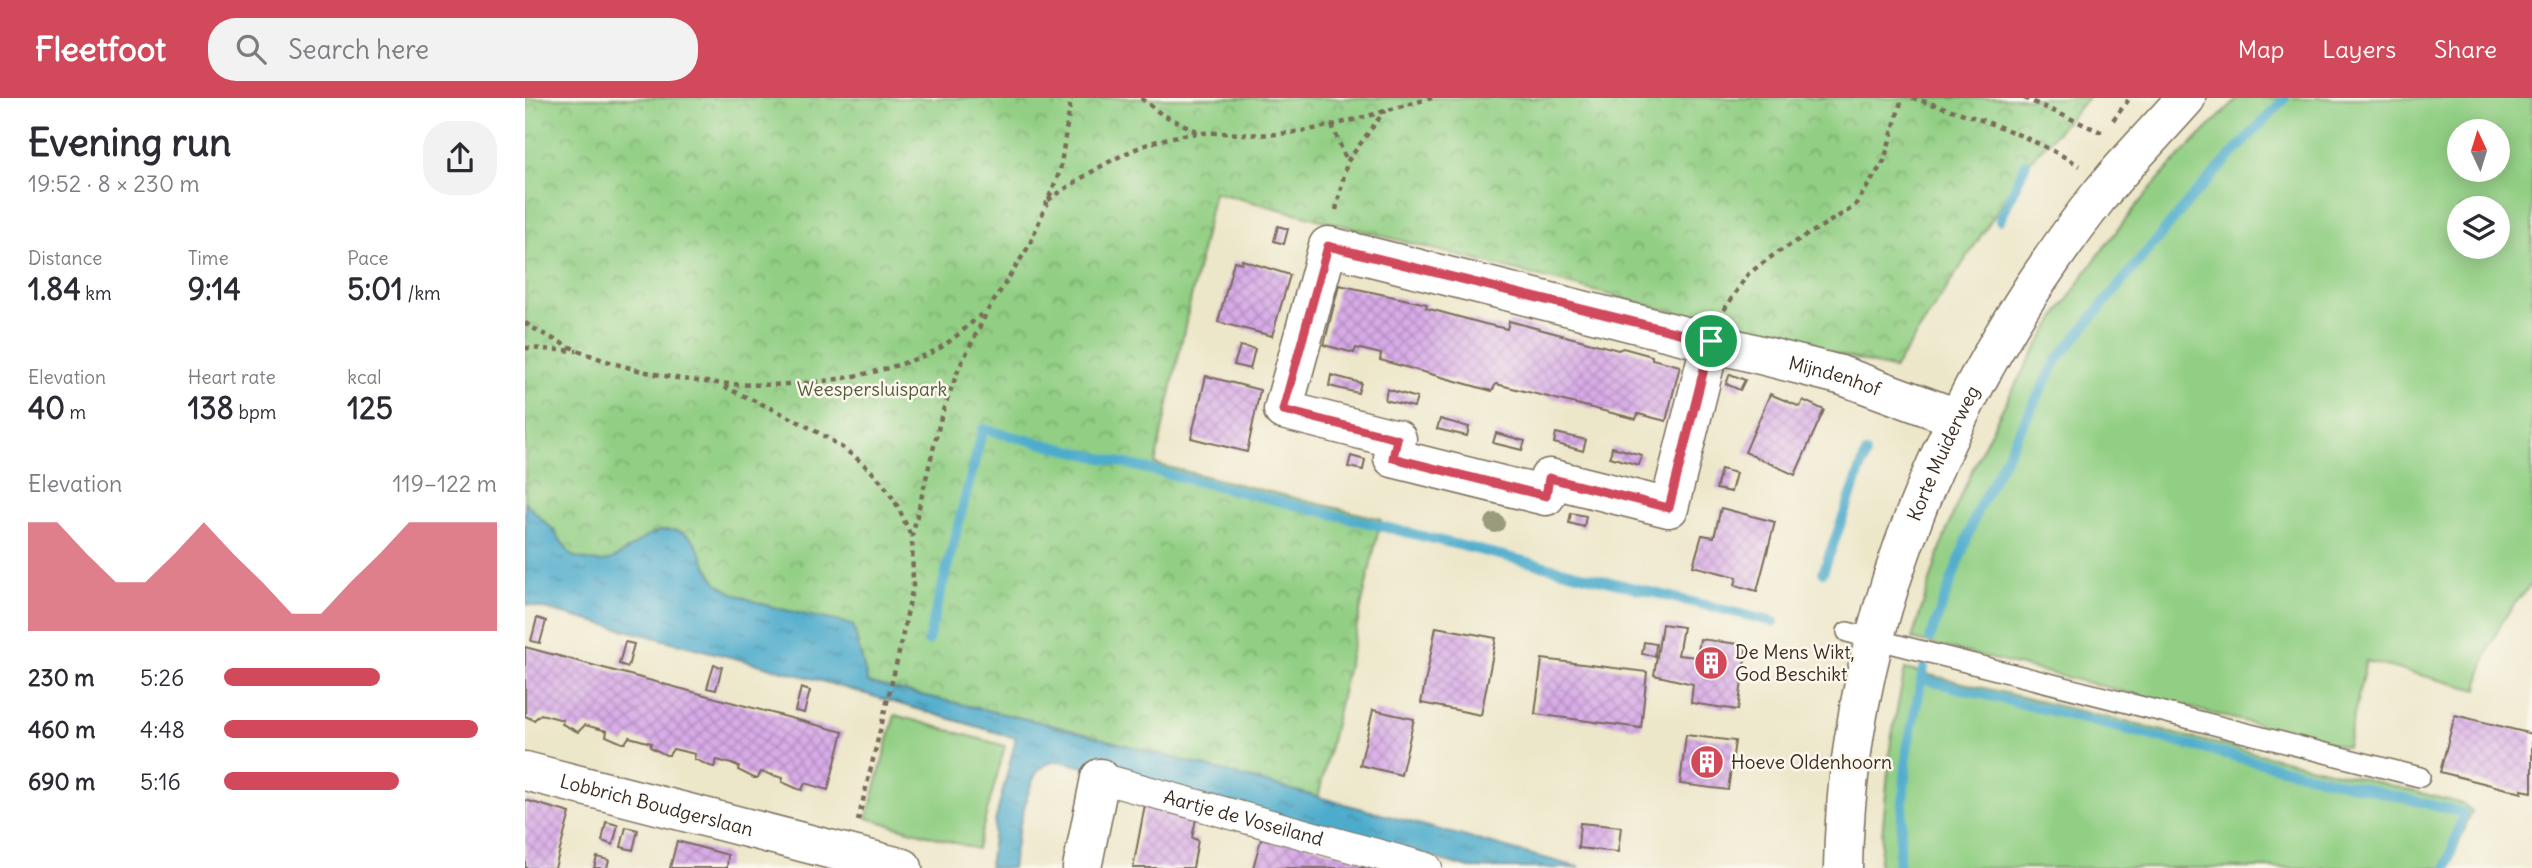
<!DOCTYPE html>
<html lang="en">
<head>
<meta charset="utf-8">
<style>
	:root { --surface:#fff; --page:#f2f2f3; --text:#2b2b33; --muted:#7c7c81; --accent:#d1495b }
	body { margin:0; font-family:Delius,sans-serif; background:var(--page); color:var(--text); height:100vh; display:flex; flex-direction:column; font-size:26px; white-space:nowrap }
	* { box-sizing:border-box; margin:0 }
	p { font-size:23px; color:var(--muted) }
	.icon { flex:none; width:38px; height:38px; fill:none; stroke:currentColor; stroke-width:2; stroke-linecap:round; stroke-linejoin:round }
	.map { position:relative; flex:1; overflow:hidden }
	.drawer { display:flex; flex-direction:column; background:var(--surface); width:525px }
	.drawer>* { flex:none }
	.needle { width:46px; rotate:356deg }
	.controls { position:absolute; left:1922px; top:21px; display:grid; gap:14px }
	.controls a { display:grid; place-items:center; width:63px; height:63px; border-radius:50%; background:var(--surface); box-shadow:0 4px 18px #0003; font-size:35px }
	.pin { position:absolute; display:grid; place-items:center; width:60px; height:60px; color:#fff; margin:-30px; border:4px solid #fff; border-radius:50%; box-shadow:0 2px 7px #0007 }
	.round { display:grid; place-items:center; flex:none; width:74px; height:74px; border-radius:28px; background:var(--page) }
	.overview { display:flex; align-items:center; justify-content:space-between; height:119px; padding:0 28px }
	h1 { font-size:38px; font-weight:800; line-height:52px }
	.stats { display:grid; grid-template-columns:repeat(3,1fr); gap:10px; height:119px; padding:7px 28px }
	.stats div { display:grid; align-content:center }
	.stats b { font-size:30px; font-weight:800 }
	.stats small { font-size:19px; font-weight:400 }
	.stats p { font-size:19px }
	.chart { height:196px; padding:14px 28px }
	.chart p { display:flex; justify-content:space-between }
	.chart svg { width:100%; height:126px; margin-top:7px; fill:var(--accent); opacity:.7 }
	ul { padding:0 28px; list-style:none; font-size:23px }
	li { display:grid; grid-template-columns:112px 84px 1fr; align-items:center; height:52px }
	li i { height:18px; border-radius:9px; background:var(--accent) }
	header { display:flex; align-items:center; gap:42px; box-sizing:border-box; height:98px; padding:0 35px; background:var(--accent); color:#fff }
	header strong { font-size:33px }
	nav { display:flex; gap:38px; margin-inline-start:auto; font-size:24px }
	.search { width:490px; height:63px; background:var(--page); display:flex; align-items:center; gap:18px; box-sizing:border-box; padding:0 24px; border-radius:28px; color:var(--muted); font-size:26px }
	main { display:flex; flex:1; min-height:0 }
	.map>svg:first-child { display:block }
	.grass { fill:#92cf84; stroke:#667c51; stroke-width:2; fill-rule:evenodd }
	.park { fill:url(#park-crowns); stroke:#667c51; stroke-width:2 }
	.water { fill:url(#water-ripples); stroke:#446b75; stroke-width:2 }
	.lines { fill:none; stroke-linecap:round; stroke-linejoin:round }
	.stream { stroke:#4daccc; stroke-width:10 }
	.building { fill:url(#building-cross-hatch) }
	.service-casing { stroke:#796c5a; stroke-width:22 }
	.pedestrian-casing { stroke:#796c5a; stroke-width:32 }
	.minor-casing { stroke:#796c5a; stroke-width:41 }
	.secondary-casing { stroke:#796c5a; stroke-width:41 }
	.path { stroke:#796c5a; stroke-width:4.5; stroke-dasharray:5 5; stroke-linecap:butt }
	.service { stroke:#fff; stroke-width:19 }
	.pedestrian { stroke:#fff; stroke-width:30 }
	.minor { stroke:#fff; stroke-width:38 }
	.secondary { stroke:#fff; stroke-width:38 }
	.tree { fill:#999b7c }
	.route-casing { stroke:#fff; stroke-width:14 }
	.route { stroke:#d1495b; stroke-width:9 }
	.labels { text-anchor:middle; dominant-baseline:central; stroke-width:5; stroke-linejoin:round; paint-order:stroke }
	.street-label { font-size:19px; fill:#3b2a1e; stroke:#fbf7ec }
	.park-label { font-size:19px; fill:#555c3d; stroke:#fbf7ec }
	.poi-label { font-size:19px; fill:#3b2a1e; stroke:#fbf7ec; text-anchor:start }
</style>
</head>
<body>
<header>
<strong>Fleetfoot</strong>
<div class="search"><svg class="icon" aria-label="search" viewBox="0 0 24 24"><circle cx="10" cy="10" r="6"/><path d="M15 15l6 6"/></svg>Search here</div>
<nav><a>Map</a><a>Layers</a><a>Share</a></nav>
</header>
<main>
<section class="drawer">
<div class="overview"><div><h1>Evening run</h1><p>19:52 · 8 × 230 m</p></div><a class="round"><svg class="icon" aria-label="share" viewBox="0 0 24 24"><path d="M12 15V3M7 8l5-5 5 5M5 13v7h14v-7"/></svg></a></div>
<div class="stats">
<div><p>Distance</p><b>1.84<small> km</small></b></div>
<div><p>Time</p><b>9:14</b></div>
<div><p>Pace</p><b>5:01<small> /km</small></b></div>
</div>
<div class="stats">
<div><p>Elevation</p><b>40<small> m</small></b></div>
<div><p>Heart rate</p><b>138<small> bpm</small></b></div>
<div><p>kcal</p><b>125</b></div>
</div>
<div class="chart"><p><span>Elevation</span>119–122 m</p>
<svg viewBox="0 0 160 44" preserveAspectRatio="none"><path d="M0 44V6L10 6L20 17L30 27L40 27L50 17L60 6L70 17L80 27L90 38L100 38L110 27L120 17L130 6L140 6L150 6L160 6V44z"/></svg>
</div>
<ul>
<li><b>230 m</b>5:26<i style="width:57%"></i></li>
<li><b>460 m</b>4:48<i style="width:93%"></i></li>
<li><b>690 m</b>5:16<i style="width:64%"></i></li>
</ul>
</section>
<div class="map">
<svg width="2007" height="770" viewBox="0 0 2007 770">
	<defs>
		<pattern id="park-crowns" width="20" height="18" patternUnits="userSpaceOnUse" patternTransform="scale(1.75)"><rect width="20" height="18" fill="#92cf84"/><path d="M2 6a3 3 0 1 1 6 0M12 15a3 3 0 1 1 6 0" fill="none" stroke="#78a86b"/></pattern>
		<pattern id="water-ripples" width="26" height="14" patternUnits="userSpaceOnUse" patternTransform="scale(1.75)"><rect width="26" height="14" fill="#4daccc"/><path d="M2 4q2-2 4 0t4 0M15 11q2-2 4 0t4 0" fill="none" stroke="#418ca5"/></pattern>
		<pattern id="building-cross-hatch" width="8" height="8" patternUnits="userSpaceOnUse" patternTransform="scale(1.75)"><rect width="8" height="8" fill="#d8abe8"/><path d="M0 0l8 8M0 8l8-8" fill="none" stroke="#b08bbb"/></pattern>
	</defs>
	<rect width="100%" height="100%" fill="#fbf7ec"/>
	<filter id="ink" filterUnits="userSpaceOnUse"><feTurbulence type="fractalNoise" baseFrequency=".0143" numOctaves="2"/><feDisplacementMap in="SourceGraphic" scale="14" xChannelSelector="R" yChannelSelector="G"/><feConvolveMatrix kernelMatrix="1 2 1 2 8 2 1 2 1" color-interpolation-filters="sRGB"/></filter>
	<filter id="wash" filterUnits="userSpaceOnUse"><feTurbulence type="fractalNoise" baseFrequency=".00686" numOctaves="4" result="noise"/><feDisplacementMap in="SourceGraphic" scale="28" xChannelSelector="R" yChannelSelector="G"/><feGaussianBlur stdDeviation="1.57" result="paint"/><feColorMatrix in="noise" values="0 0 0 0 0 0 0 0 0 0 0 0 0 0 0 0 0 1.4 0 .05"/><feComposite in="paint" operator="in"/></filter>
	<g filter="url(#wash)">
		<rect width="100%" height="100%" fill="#ede7ca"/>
		<g class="grass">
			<path d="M1713,0H2007V486C1979,513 1958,553 1953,592L1841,563L1822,649L1387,541C1403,493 1416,441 1437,395C1485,285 1550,180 1628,88C1654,57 1685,29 1713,0ZM1934,33H1972V72H1934ZM1934,110H1972V149H1934Z"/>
			<path d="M1380,571L1880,691L1938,706L1947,713L1924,770H1354L1366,642Z"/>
			<path d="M370,617L480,648L452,751L342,720Z"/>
		</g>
		<path class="park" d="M0,0H1563L1504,64L1369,271L689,94L630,366L856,421L790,714L0,497Z"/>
		<path class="water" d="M0,404L28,432L47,458C55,460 65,464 74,464C101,463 117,430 146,432C178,433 176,471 194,486C221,508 292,518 328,527L343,585L523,626L1056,770H945L656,692L534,663C525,664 516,668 511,676C500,696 490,747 487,770H464L470,724L491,640L286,580L0,506Z"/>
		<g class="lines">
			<g class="stream">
				<path d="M1475,122L1501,65"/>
				<path d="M1298,474L1341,356"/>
				<path d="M1405,540L1453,411L1532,262L1669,97L1760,0"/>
				<path d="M403,543L458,331L1249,524"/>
				<path d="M1396,581L1939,715L1921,770"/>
				<path d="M1373,770L1382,652L1399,570"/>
			</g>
		</g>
		<g id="blocks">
			<g class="building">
				<path d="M753,128L763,131L759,146L749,143Z"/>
				<path d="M717,162L765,177L747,238L693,224L709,163L717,165Z"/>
				<path d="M814,187L902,206L901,210L960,226L982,231L984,223L1093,252L1098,250L1127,258V261L1155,268L1141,323L1113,316L1111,321L971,286L967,293L855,262L856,256L831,250L829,255L799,247Z"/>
				<path d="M715,248L730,251L725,271L709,267Z"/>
				<path d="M1205,276L1220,282L1215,292L1201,286Z"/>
				<path d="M806,277L836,285L833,295L804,288Z"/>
				<path d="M681,278L735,292L722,354L666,340Z"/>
				<path d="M862,291L892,300L889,309L860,302Z"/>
				<path d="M1245,296L1275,309L1278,302L1299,312L1270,377L1220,354Z"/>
				<path d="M915,321L944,329L942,338L912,331Z"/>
				<path d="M971,335L1000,343L997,352L968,345Z"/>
				<path d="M1031,335L1061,342L1058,353L1029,345Z"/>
				<path d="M1087,349L1117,357L1114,367L1085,359Z"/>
				<path d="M826,358L840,362L838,372L823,369Z"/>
				<path d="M1196,371L1211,375L1206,394L1191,391Z"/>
				<path d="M1196,410L1250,424L1232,493L1210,487L1212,479L1168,468L1177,437L1189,439Z"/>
				<path d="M1046,415L1061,418L1059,429L1044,425Z"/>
				<path d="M12,520L21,523L15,545L6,543Z"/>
				<path d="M1137,526L1158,529L1153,557L1172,559L1175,541L1222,547L1213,612L1166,605L1168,586L1129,577Z"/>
				<path d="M911,529L971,540L956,617L896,605Z"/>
				<path d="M100,544L109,546L103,569L94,566Z"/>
				<path d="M1119,544L1131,546L1130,558L1117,556Z"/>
				<path d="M0,549L318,634L303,692L280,685L277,692L273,691L257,684L258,680L236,674L233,680H229L213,672L214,668L192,662L189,669L185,668L169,661L170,656L148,651L144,657H141L125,649L126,645L104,639L100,645H97L81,638L82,633L60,627L53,634L37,626L38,622L16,616L9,622L0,618Z"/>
				<path d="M1017,561L1122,574L1116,630L1010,616Z"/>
				<path d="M189,567L197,569L191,592L182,590Z"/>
				<path d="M276,590L285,593L279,615L270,613Z"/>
				<path d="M848,612L889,621L876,677L835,667Z"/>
				<path d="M1930,617L2007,636V694L1997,692V695L1915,674Z"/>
				<path d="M1161,637L1210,643L1203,692L1155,686Z"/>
				<path d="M621,701L672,716L667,740L673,742L668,770H608Z"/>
				<path d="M0,702L45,715L30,770H0Z"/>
				<path d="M81,724L93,727L88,747L77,743Z"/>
				<path d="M1055,725L1096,729L1093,754L1053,750Z"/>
				<path d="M101,729L113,732L108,752L96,749Z"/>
				<path d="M738,734L867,770H728Z"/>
				<path d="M152,743L203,757L202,770H145Z"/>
				<path d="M72,759L84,762L82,770H69Z"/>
			</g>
		</g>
	</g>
	<g filter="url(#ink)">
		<use href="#blocks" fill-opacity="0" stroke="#796c5a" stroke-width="2"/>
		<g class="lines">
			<g class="service-casing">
				<path id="service" d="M1322,534L1895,679"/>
			</g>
			<g class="pedestrian-casing">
				<g id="pedestrian">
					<path id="s1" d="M575,680L902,770"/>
				</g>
			</g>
			<g class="minor-casing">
				<g id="minor">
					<path id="s2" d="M1186,243L1144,410L1024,380L1021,398L868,360L872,341L758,312L803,148L1315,277L1432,320"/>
					<path id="s3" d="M0,673L378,770"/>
					<path d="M557,770L575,680"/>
				</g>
			</g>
			<g class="secondary-casing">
				<g id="secondary">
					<path id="s4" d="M1318,770C1322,524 1423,291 1573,99C1600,65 1632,33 1661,0"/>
				</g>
			</g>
			<g class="path">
				<path d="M616,0L636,16L674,34"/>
				<path d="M1387,0C1446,17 1502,36 1555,68"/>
				<path d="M1499,0L1578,35"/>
				<path d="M1588,22L1605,0"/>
				<path d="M807,27L822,64"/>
				<path d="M523,102C570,71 618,38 677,35C702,34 727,38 752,36C804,32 856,13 907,0"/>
				<path d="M811,112L822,64L860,12"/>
				<path d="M1199,212L1223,176L1250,156L1329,109L1359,63L1377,0"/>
				<path d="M0,225C110,295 284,306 403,256C423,248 442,228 459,214"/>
				<path d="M0,250L52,253"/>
				<path d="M199,289C252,313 336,347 367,399C375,411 380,425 386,438"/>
				<path d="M333,723L373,559L388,488L387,438L417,315L434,270L463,212L504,148L535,73L546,0"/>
			</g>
			<use href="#service" class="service"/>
			<use href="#pedestrian" class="pedestrian"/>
			<use href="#minor" class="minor"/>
			<use href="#secondary" class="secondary"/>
		</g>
		<circle class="tree" cx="970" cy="425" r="10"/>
	</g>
	<g class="lines" filter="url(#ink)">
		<g class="route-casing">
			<path id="route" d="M803,148L1186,243L1144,410L1024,380L1021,398L868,360L872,341L758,312Z"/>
		</g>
		<use href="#route" class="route"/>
	</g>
	<defs>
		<g id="building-disc" transform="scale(1.75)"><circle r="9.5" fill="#d1495b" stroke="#fbf7ec"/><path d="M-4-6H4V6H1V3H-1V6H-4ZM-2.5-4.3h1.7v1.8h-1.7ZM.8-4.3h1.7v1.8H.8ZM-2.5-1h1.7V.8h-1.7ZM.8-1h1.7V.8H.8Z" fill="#fff"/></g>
	</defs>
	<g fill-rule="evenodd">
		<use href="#building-disc" x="1186" y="565"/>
		<use href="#building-disc" x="1182" y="664"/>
	</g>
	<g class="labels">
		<g class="street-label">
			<text stroke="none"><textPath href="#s2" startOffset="1302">Mijndenhof</textPath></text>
			<text stroke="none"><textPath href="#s4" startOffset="430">Korte Muiderweg</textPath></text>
			<text stroke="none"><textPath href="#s3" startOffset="136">Lobbrich Boudgerslaan</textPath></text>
			<text stroke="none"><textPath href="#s1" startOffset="149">Aartje de Voseiland</textPath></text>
		</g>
		<g class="park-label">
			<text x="347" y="291">Weespersluispark</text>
		</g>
		<g class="poi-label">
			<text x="1210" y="554">De Mens Wikt,<tspan x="1210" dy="22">God Beschikt</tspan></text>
			<text x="1206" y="664">Hoeve Oldenhoorn</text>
		</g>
	</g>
</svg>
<div class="controls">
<a><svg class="needle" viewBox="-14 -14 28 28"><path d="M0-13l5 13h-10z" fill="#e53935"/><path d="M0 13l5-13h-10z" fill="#7c7c81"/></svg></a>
<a><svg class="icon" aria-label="layers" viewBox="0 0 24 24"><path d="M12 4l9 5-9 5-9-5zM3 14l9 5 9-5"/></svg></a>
</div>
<div class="pin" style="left:1186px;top:243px;background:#1e9e55"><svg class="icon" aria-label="arrive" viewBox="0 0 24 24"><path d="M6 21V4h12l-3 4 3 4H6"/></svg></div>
</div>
</main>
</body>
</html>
